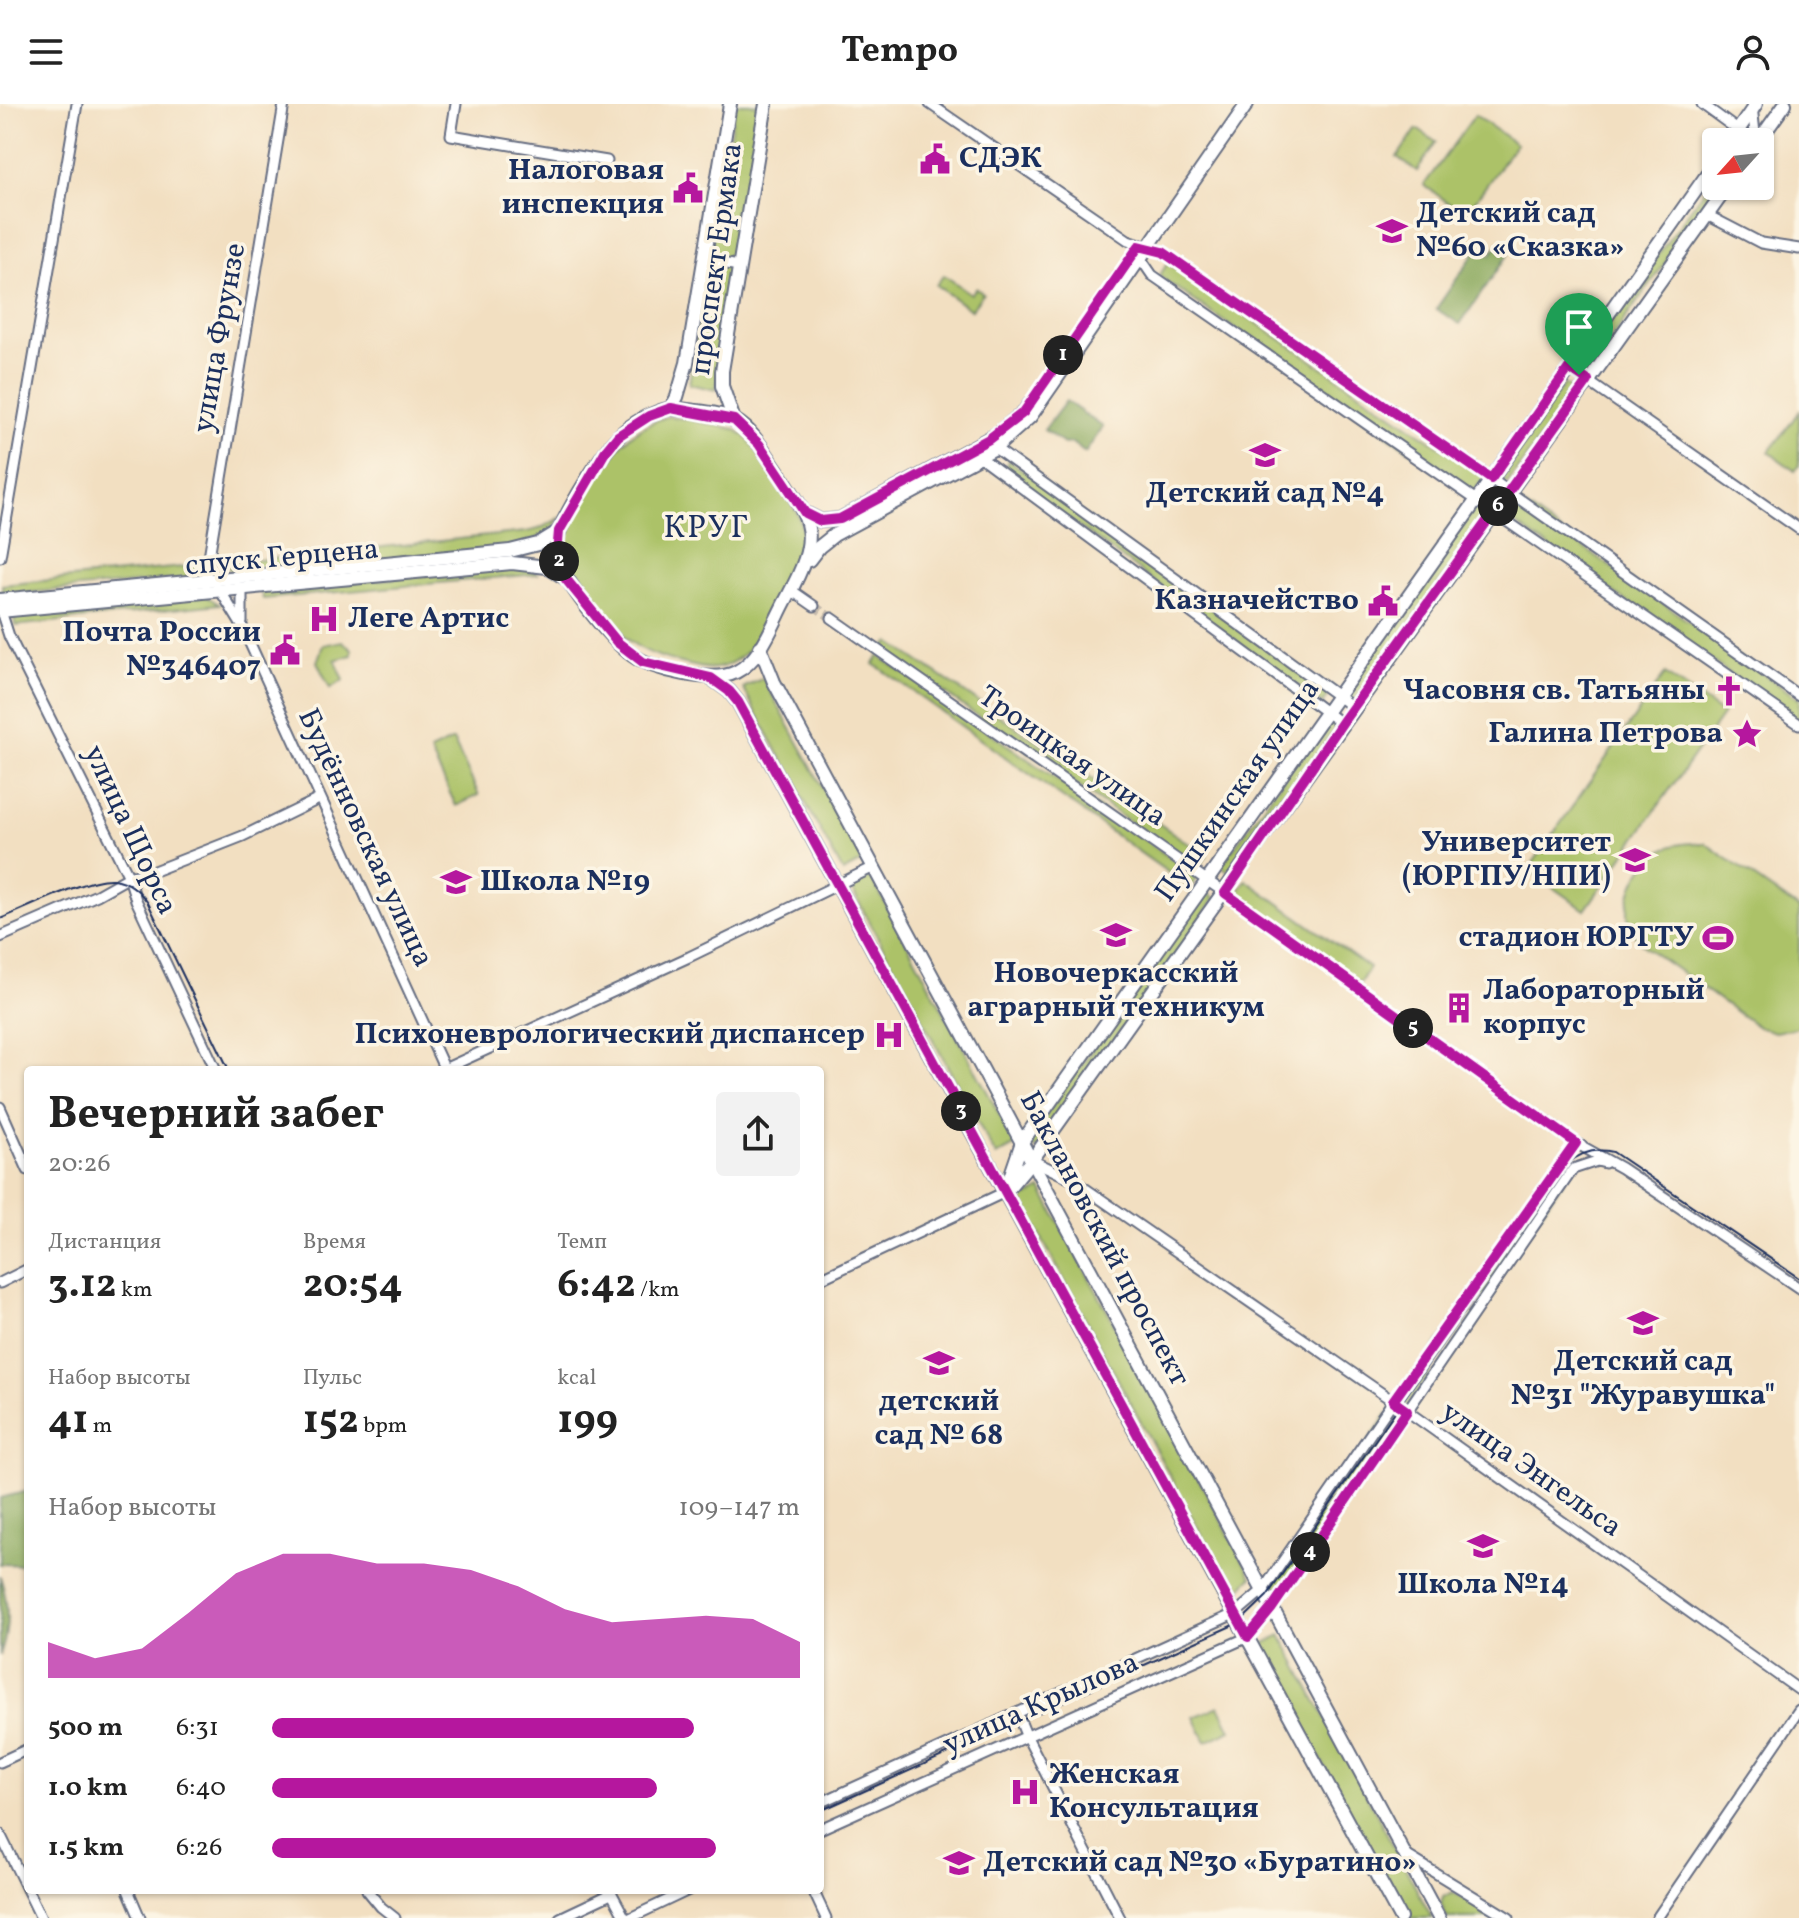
<!DOCTYPE html>
<html lang="ru">
<head>
<meta charset="utf-8">
<style>
	:root { --surface:#fff; --page:#f2f2f2; --text:#222; --muted:#767676; --accent:#b5179e }
	body { margin:0; font-family:Vollkorn,serif; background:var(--page); color:var(--text); height:100vh; display:flex; flex-direction:column; font-size:30px; white-space:nowrap }
	* { box-sizing:border-box; margin:0 }
	p { font-size:26px; color:var(--muted) }
	.icon { flex:none; width:44px; height:44px; fill:none; stroke:currentColor; stroke-width:2; stroke-linecap:round; stroke-linejoin:round }
	.map { position:relative; flex:1; overflow:hidden }
	.side { position:absolute; left:24px; top:962px; width:800px; height:828px; display:flex; flex-direction:column; background:var(--surface); border-radius:8px; box-shadow:0 2px 6px #0004 }
	.side>* { flex:none }
	.needle { width:52px; rotate:243deg }
	.buttons { position:absolute; left:1702px; top:24px; display:grid; gap:16px }
	.buttons a { display:grid; place-items:center; width:72px; height:72px; border-radius:8px; background:var(--surface); box-shadow:0 2px 6px #0004; font-size:40px }
	.pin { position:absolute; display:grid; place-items:center; width:68px; height:68px; color:#fff; margin:-82px -34px; border-radius:50% 50% 50% 0; rotate:-45deg; box-shadow:0 0 8px #0007 }
	.pin .icon { rotate:45deg }
	.km { position:absolute; width:40px; height:40px; margin:-20px; border-radius:50%; background:#222; color:#fff; font-size:22px; line-height:40px; text-align:center }
	.round { display:grid; place-items:center; flex:none; width:84px; height:84px; border-radius:8px; background:var(--page) }
	.headline { display:flex; align-items:center; justify-content:space-between; height:136px; padding:0 24px }
	h1 { font-size:44px; font-weight:700; line-height:60px }
	.stats { display:grid; grid-template-columns:repeat(3,1fr); gap:12px; height:136px; padding:8px 24px }
	.stats div { display:grid; align-content:center }
	.stats b { font-size:40px; font-weight:700 }
	.stats small { font-size:22px; font-weight:400 }
	.stats p { font-size:22px }
	.chart { height:224px; padding:16px 24px }
	.chart p { display:flex; justify-content:space-between }
	.chart svg { width:100%; height:144px; margin-top:8px; fill:var(--accent); opacity:.7 }
	ul { padding:0 24px; list-style:none; font-size:26px }
	li { display:grid; grid-template-columns:128px 96px 1fr; align-items:center; height:60px }
	li i { height:20px; border-radius:10px; background:var(--accent) }
	header { display:flex; justify-content:space-between; align-items:center; height:104px; padding:0 24px; background:var(--surface); font-size:36px; font-weight:700 }
	.map>svg:first-child { display:block }
	.green { fill:#acc267; stroke:#647862; stroke-width:2 }
	.forest { fill:#89a85c; stroke:#526c5d; stroke-width:2 }
	.lines { fill:none; stroke-linecap:round; stroke-linejoin:round }
	.minor-tunnel { stroke:#c7bcad; stroke-width:9; stroke-dasharray:9 4.5; stroke-linecap:butt }
	.minor-casing { stroke:#666d81; stroke-width:13 }
	.major-casing { stroke:#666d81; stroke-width:16 }
	.minor { stroke:#fff; stroke-width:9 }
	.major { stroke:#fff; stroke-width:12 }
	.tram { stroke:#1b2f5e; stroke-width:2 }
	.route-casing { stroke:#fff; stroke-width:16 }
	.route { stroke:#b5179e; stroke-width:10 }
	.labels { text-anchor:middle; dominant-baseline:central; stroke-width:7; stroke-linejoin:round; paint-order:stroke }
	.poi-label { font-size:30px; font-weight:bold; fill:#1b2f5e; stroke:#fcf5e5; text-anchor:end }
	.street-label { font-size:30px; fill:#1b2f5e; stroke:#fcf5e5 }
	.neighbourhood-label { font-size:32px; letter-spacing:2px; fill:#1b2f5e; stroke:#fcf5e5 }
</style>
</head>
<body>
<header><svg class="icon" aria-label="menu" viewBox="0 0 24 24"><path d="M4 6h16M4 12h16M4 18h16"/></svg>Tempo<svg class="icon" aria-label="person" viewBox="0 0 24 24"><circle cx="12" cy="8" r="4"/><path d="M4 21q1-7 8-7t8 7"/></svg></header>
<div class="map">
<svg width="1799" height="1814" viewBox="0 0 1799 1814">
	<rect width="100%" height="100%" fill="#fcf5e5"/>
	<filter id="ink" filterUnits="userSpaceOnUse"><feTurbulence type="fractalNoise" baseFrequency=".0125" numOctaves="2"/><feDisplacementMap in="SourceGraphic" scale="16" xChannelSelector="R" yChannelSelector="G"/><feConvolveMatrix kernelMatrix="1 2 1 2 8 2 1 2 1" color-interpolation-filters="sRGB"/></filter>
	<filter id="wash" filterUnits="userSpaceOnUse"><feTurbulence type="fractalNoise" baseFrequency=".006" numOctaves="4" result="noise"/><feDisplacementMap in="SourceGraphic" scale="32" xChannelSelector="R" yChannelSelector="G"/><feGaussianBlur stdDeviation="1.8" result="paint"/><feColorMatrix in="noise" values="0 0 0 0 0 0 0 0 0 0 0 0 0 0 0 0 0 1.4 0 .05"/><feComposite in="paint" operator="in"/></filter>
	<g filter="url(#wash)">
		<rect width="100%" height="100%" fill="#f2dfc1"/>
		<g class="green">
			<path d="M735,0H763L716,286L689,280Z"/>
			<path d="M1475,11L1516,40L1465,111L1424,81Z"/>
			<path d="M1417,25L1436,38L1417,67L1397,53Z"/>
			<path d="M1716,70V82H1720L1585,271L1576,264Z"/>
			<path d="M1168,159L1485,373L1472,390L1159,172Z"/>
			<path d="M944,171L971,190L976,184L983,189L971,206L936,181Z"/>
			<path d="M1564,280L1574,288L1507,380L1497,373Z"/>
			<path d="M1799,308V361L1795,367L1769,348Z"/>
			<path d="M669,312L735,325L745,332C758,346 767,361 778,376C802,413 814,434 790,476C775,504 761,543 731,559C715,568 702,564 685,560C631,547 622,533 589,492C580,480 567,467 564,451C561,431 607,355 622,340C634,327 652,317 669,312Z"/>
			<path d="M1009,356L1329,591L1323,600L1002,367Z"/>
			<path d="M1513,394L1799,595V618L1501,410Z"/>
			<path d="M1476,402L1488,411L1352,600L1340,592Z"/>
			<path d="M560,414C548,434 529,438 507,444L236,470L228,464L230,459L526,428L539,425Z"/>
			<path d="M203,461L200,469L190,474L3,491L2,481Z"/>
			<path d="M512,463L533,465L538,470L263,495L261,487Z"/>
			<path d="M206,492L219,500L15,522L14,512Z"/>
			<path d="M342,537L352,545V551L335,556L344,576L330,584L317,558L323,541Z"/>
			<path d="M890,538L1207,752L1197,765L883,546Z"/>
			<path d="M879,552L1198,773L1190,784L874,560Z"/>
			<path d="M1665,570L1723,610L1585,806L1528,766Z"/>
			<path d="M763,574L863,757L843,768L743,584Z"/>
			<path d="M1327,613L1337,621L1233,770L1221,762Z"/>
			<path d="M453,636L479,691L456,702L430,647Z"/>
			<path d="M1705,739L1799,805V923L1775,928L1758,923L1644,842C1640,837 1634,832 1632,826C1620,800 1637,762 1661,747C1674,739 1689,739 1705,739Z"/>
			<path d="M871,773L1016,1041L996,1052L851,784Z"/>
			<path d="M1246,776L1369,864L1360,879L1349,876L1235,792Z"/>
			<path d="M1205,787L1215,794L1036,1045L1027,1038Z"/>
			<path d="M1566,1058L1573,1063L1407,1302L1398,1296Z"/>
			<path d="M1041,1085L1252,1473L1234,1491L1021,1096Z"/>
			<path d="M1387,1310L1397,1317L1278,1489L1272,1479Z"/>
			<path d="M1281,1531L1432,1814H1406L1260,1542Z"/>
			<path d="M1219,1602L1231,1626L1206,1638L1194,1613Z"/>
			<path d="M1453,1788L1494,1814H1447L1441,1800L1443,1793Z"/>
		</g>
		<g class="forest">
			<path d="M1499,139L1510,148L1460,220L1436,205L1478,144L1490,151Z"/>
			<path d="M1066,297L1103,323L1085,349L1072,339L1064,340L1044,326Z"/>
			<path d="M28,1387V1461L0,1460V1394Z"/>
			<path d="M0,1472C9,1500 10,1523 0,1552Z"/>
		</g>
	</g>
	<g filter="url(#ink)">
		<g class="lines">
			<path class="minor-tunnel" d="M814,502L832,514"/>
			<g class="minor-casing">
				<g id="minor">
					<path d="M456,0L451,31L607,57"/>
					<path d="M930,0L1128,136L1163,148L1484,370L1799,592"/>
					<path d="M1702,0L1754,38"/>
					<path d="M1752,2L1756,38"/>
					<path d="M1707,111L1761,139L1799,145"/>
					<path d="M1139,152L1152,171L1799,620"/>
					<path d="M704,156L739,162"/>
					<path d="M1569,264L1799,425"/>
					<path d="M992,339L995,344L1354,604"/>
					<path d="M976,350L1342,620"/>
					<path d="M0,453L77,0"/>
					<path d="M205,477L284,0"/>
					<path d="M242,484V518"/>
					<path d="M220,486L242,522L445,966"/>
					<path d="M791,486L814,502"/>
					<path d="M1,507L9,532L129,773L136,796L216,966"/>
					<path d="M832,514L1225,789L1576,1039L1621,1064L1799,1184"/>
					<path d="M0,833L97,791L129,773L154,767L243,732L319,695"/>
					<path d="M442,966L689,853L874,763"/>
					<path d="M0,1003L28,1066"/>
					<path d="M1032,1056L1073,1076L1393,1297L1799,1586"/>
					<path d="M820,1175L1005,1088"/>
					<path d="M0,1179L28,1165"/>
					<path d="M1017,1609L1026,1631L1120,1814"/>
					<path d="M0,1658L28,1645"/>
					<path d="M820,1699L1236,1509L1263,1486L1393,1297L1576,1039"/>
					<path d="M820,1725L1248,1533L1272,1504L1573,1065L1597,1057L1605,1059"/>
					<path d="M0,1730L41,1814"/>
					<path d="M1406,1751L1509,1814"/>
					<path d="M128,1786L140,1814"/>
					<path d="M367,1786L381,1803L395,1814"/>
					<path d="M610,1786L625,1814"/>
					<path d="M813,1786L826,1814"/>
					<path d="M560,1814L611,1790"/>
					<path d="M630,1814L689,1786"/>
					<path d="M1657,1814L1799,1606"/>
				</g>
			</g>
			<g class="major-casing">
				<g id="major">
					<path d="M1730,38L1756,0"/>
					<path d="M1758,38L1785,0"/>
					<path d="M671,304C690,307 719,307 736,317C753,327 764,347 775,363C814,420 821,431 787,494C773,519 762,555 736,568C713,580 652,566 632,551C610,535 560,475 557,449C556,442 557,432 560,425C569,404 602,348 618,333C632,319 651,309 671,304Z"/>
					<path d="M671,304L677,293L687,259L730,0"/>
					<path d="M734,316L722,282V267L766,0"/>
					<path d="M805,409L821,417L840,415L999,329L1024,308L1030,300"/>
					<path d="M809,456L819,443L834,431L995,344L1030,313L1247,0"/>
					<path d="M0,496L510,447L538,440L559,427"/>
					<path d="M0,507L512,459L547,463L565,474"/>
					<path d="M760,543L774,578L1439,1814"/>
					<path d="M711,574L729,587L738,598L1400,1814"/>
					<path d="M1010,1082L1032,1056L1728,82"/>
					<path d="M1005,1088L1022,1038L1716,58"/>
				</g>
			</g>
			<use href="#minor" class="minor"/>
			<use href="#major" class="major"/>
			<g class="tram">
				<path d="M0,815C26,805 87,773 113,775C129,777 139,786 148,799L229,966"/>
				<path d="M820,1707L1240,1518L1267,1492L1567,1060C1581,1048 1596,1044 1613,1048L1799,1174"/>
				<path d="M627,1786H637"/>
			</g>
		</g>
	</g>
	<g class="lines" filter="url(#ink)">
		<g class="route-casing">
			<path id="route" d="M1139,142L1163,148L1491,375L1569,264L1588,277L1344,616L1225,789L1576,1039L1393,1297L1407,1307L1272,1504L1248,1533L738,598L729,587L711,574L643,558L617,538L565,474L557,450L559,427L605,348L618,332L649,312L671,304L734,316L759,340L805,409L821,417L840,415L989,335L1024,308Z"/>
		</g>
		<use href="#route" class="route"/>
	</g>
	<defs>
		<g id="civic-bare" transform="scale(2.4)"><path d="M-.6-6.5H3V-4.5H.6V-3L4-1V1h2V6H-6V1h2V-1L-.6-3ZM-1.2 2.5V6h2.4V2.5Z" fill="#b5179e" stroke="#fcf5e5" stroke-width="2.5" paint-order="stroke"/></g>
		<g id="school-bare" transform="scale(2.4)"><path d="M0-5L7-2L0 1L-7-2ZM-4 1L0 2.5L4 1V4Q0 6-4 4Z" fill="#b5179e" stroke="#fcf5e5" stroke-width="2.5" paint-order="stroke"/></g>
		<g id="hospital-bare" transform="scale(2.4)"><path d="M-5-5h3v3.5h4V-5h3V5h-3V1.5h-4V5h-3Z" fill="#b5179e" stroke="#fcf5e5" stroke-width="2.5" paint-order="stroke"/></g>
		<g id="church-bare" transform="scale(2.4)"><path d="M-1.2-6h2.4v3.5h3.3v2.4h-3.3V6h-2.4V-.1h-3.3v-2.4h3.3Z" fill="#b5179e" stroke="#fcf5e5" stroke-width="2.5" paint-order="stroke"/></g>
		<g id="sight-bare" transform="scale(2.4)"><path d="M0-6L1.8-2.2L6-1.7L2.9 1.2L3.7 5.4L0 3.3L-3.7 5.4L-2.9 1.2L-6-1.7L-1.8-2.2Z" fill="#b5179e" stroke="#fcf5e5" stroke-width="2.5" paint-order="stroke"/></g>
		<g id="university-bare" transform="scale(2.4)"><path d="M0-5L7-2L0 1L-7-2ZM-4 1L0 2.5L4 1V4Q0 6-4 4Z" fill="#b5179e" stroke="#fcf5e5" stroke-width="2.5" paint-order="stroke"/></g>
		<g id="stadium-bare" transform="scale(2.4)"><path d="M0-5a6.5 5 0 1 0 0 10a6.5 5 0 1 0 0-10ZM-3.5-1.8h7v3.6h-7Z" fill="#b5179e" stroke="#fcf5e5" stroke-width="2.5" paint-order="stroke"/></g>
		<g id="building-bare" transform="scale(2.4)"><path d="M-4-6H4V6H1V3H-1V6H-4ZM-2.5-4.3h1.7v1.8h-1.7ZM.8-4.3h1.7v1.8H.8ZM-2.5-1h1.7V.8h-1.7ZM.8-1h1.7V.8H.8Z" fill="#b5179e" stroke="#fcf5e5" stroke-width="2.5" paint-order="stroke"/></g>
	</defs>
	<g fill-rule="evenodd">
		<use href="#civic-bare" x="935" y="55"/>
		<use href="#civic-bare" x="688" y="84"/>
		<use href="#school-bare" x="1392" y="127"/>
		<use href="#school-bare" x="1265" y="351"/>
		<use href="#civic-bare" x="1383" y="497"/>
		<use href="#hospital-bare" x="324" y="515"/>
		<use href="#civic-bare" x="285" y="546"/>
		<use href="#church-bare" x="1729" y="587"/>
		<use href="#sight-bare" x="1747" y="630"/>
		<use href="#university-bare" x="1635" y="756"/>
		<use href="#school-bare" x="456" y="778"/>
		<use href="#university-bare" x="1116" y="831"/>
		<use href="#stadium-bare" x="1718" y="834"/>
		<use href="#building-bare" x="1459" y="904"/>
		<use href="#hospital-bare" x="889" y="931"/>
		<use href="#school-bare" x="1643" y="1219"/>
		<use href="#school-bare" x="939" y="1259"/>
		<use href="#school-bare" x="1483" y="1442"/>
		<use href="#hospital-bare" x="1025" y="1688"/>
		<use href="#school-bare" x="959" y="1759"/>
	</g>
	<g class="labels">
		<g class="poi-label">
			<text x="959" y="55" text-anchor="start">СДЭК</text>
			<text x="664" y="67">Налоговая<tspan x="664" dy="34">инспекция</tspan></text>
			<text x="1416" y="110" text-anchor="start">Детский сад<tspan x="1416" dy="34">№60 «Сказка»</tspan></text>
			<text x="1265" y="390" text-anchor="middle">Детский сад №4</text>
			<text x="1359" y="497">Казначейство</text>
			<text x="348" y="515" text-anchor="start">Леге Артис</text>
			<text x="261" y="529">Почта России<tspan x="261" dy="34">№346407</tspan></text>
			<text x="1705" y="587">Часовня св. Татьяны</text>
			<text x="1723" y="630">Галина Петрова</text>
			<text x="1611" y="739">Университет<tspan x="1611" dy="34">(ЮРГПУ/НПИ)</tspan></text>
			<text x="480" y="778" text-anchor="start">Школа №19</text>
			<text x="1694" y="834">стадион ЮРГТУ</text>
			<text x="1116" y="870" text-anchor="middle">Новочеркасский<tspan x="1116" dy="34">аграрный техникум</tspan></text>
			<text x="1483" y="887" text-anchor="start">Лабораторный<tspan x="1483" dy="34">корпус</tspan></text>
			<text x="865" y="931">Психоневрологический диспансер</text>
			<text x="1643" y="1258" text-anchor="middle">Детский сад<tspan x="1643" dy="34">№31 "Журавушка"</tspan></text>
			<text x="939" y="1298" text-anchor="middle">детский<tspan x="939" dy="34">сад № 68</tspan></text>
			<text x="1483" y="1481" text-anchor="middle">Школа №14</text>
			<text x="1049" y="1671" text-anchor="start">Женская<tspan x="1049" dy="34">Консультация</tspan></text>
			<text x="983" y="1759" text-anchor="start">Детский сад №30 «Буратино»</text>
		</g>
		<g class="street-label">
			<text transform="translate(717 155) rotate(-82)">проспект Ермака</text>
			<text transform="translate(220 234) rotate(-80)">улица Фрунзе</text>
			<text transform="translate(282 454) rotate(-5)">спуск Герцена</text>
			<text transform="translate(1072 653) rotate(35)">Троицкая улица</text>
			<text transform="translate(1238 687) rotate(-55)">Пушкинская улица</text>
			<text transform="translate(130 726) rotate(65)">улица Щорса</text>
			<text transform="translate(365 734) rotate(65)">Будённовская улица</text>
			<text transform="translate(1104 1135) rotate(62)">Баклановский проспект</text>
			<text transform="translate(1531 1366) rotate(35)">улица Энгельса</text>
			<text transform="translate(1041 1600) rotate(-24)">улица Крылова</text>
		</g>
		<g class="neighbourhood-label">
			<text x="707" y="425">КРУГ</text>
		</g>
	</g>
</svg>
<div class="buttons">
<a><svg class="needle" viewBox="-14 -14 28 28"><path d="M0-13l5 13h-10z" fill="#e53935"/><path d="M0 13l5-13h-10z" fill="#767676"/></svg></a>
</div>
<div class="pin" style="left:1579px;top:271px;background:#1e9e55"><svg class="icon" aria-label="arrive" viewBox="0 0 24 24"><path d="M6 21V4h12l-3 4 3 4H6"/></svg></div>
<b class="km" style="left:1063px;top:251px">1</b>
<b class="km" style="left:559px;top:457px">2</b>
<b class="km" style="left:961px;top:1007px">3</b>
<b class="km" style="left:1310px;top:1448px">4</b>
<b class="km" style="left:1413px;top:924px">5</b>
<b class="km" style="left:1498px;top:402px">6</b>
<section class="side">
<div class="headline"><div><h1>Вечерний забег</h1><p>20:26</p></div><a class="round"><svg class="icon" aria-label="share" viewBox="0 0 24 24"><path d="M12 15V3M7 8l5-5 5 5M5 13v7h14v-7"/></svg></a></div>
<div class="stats">
<div><p>Дистанция</p><b>3.12<small> km</small></b></div>
<div><p>Время</p><b>20:54</b></div>
<div><p>Темп</p><b>6:42<small> /km</small></b></div>
</div>
<div class="stats">
<div><p>Набор высоты</p><b>41<small> m</small></b></div>
<div><p>Пульс</p><b>152<small> bpm</small></b></div>
<div><p>kcal</p><b>199</b></div>
</div>
<div class="chart"><p><span>Набор высоты</span>109–147 m</p>
<svg viewBox="0 0 160 44" preserveAspectRatio="none"><path d="M0 44V33L10 38L20 35L30 24L40 12L50 6L60 6L70 9L80 9L90 11L100 16L110 23L120 27L130 26L140 25L150 26L160 33V44z"/></svg>
</div>
<ul>
<li><b>500 m</b>6:31<i style="width:80%"></i></li>
<li><b>1.0 km</b>6:40<i style="width:73%"></i></li>
<li><b>1.5 km</b>6:26<i style="width:84%"></i></li>
</ul>
</section>
</div>
</body>
</html>
